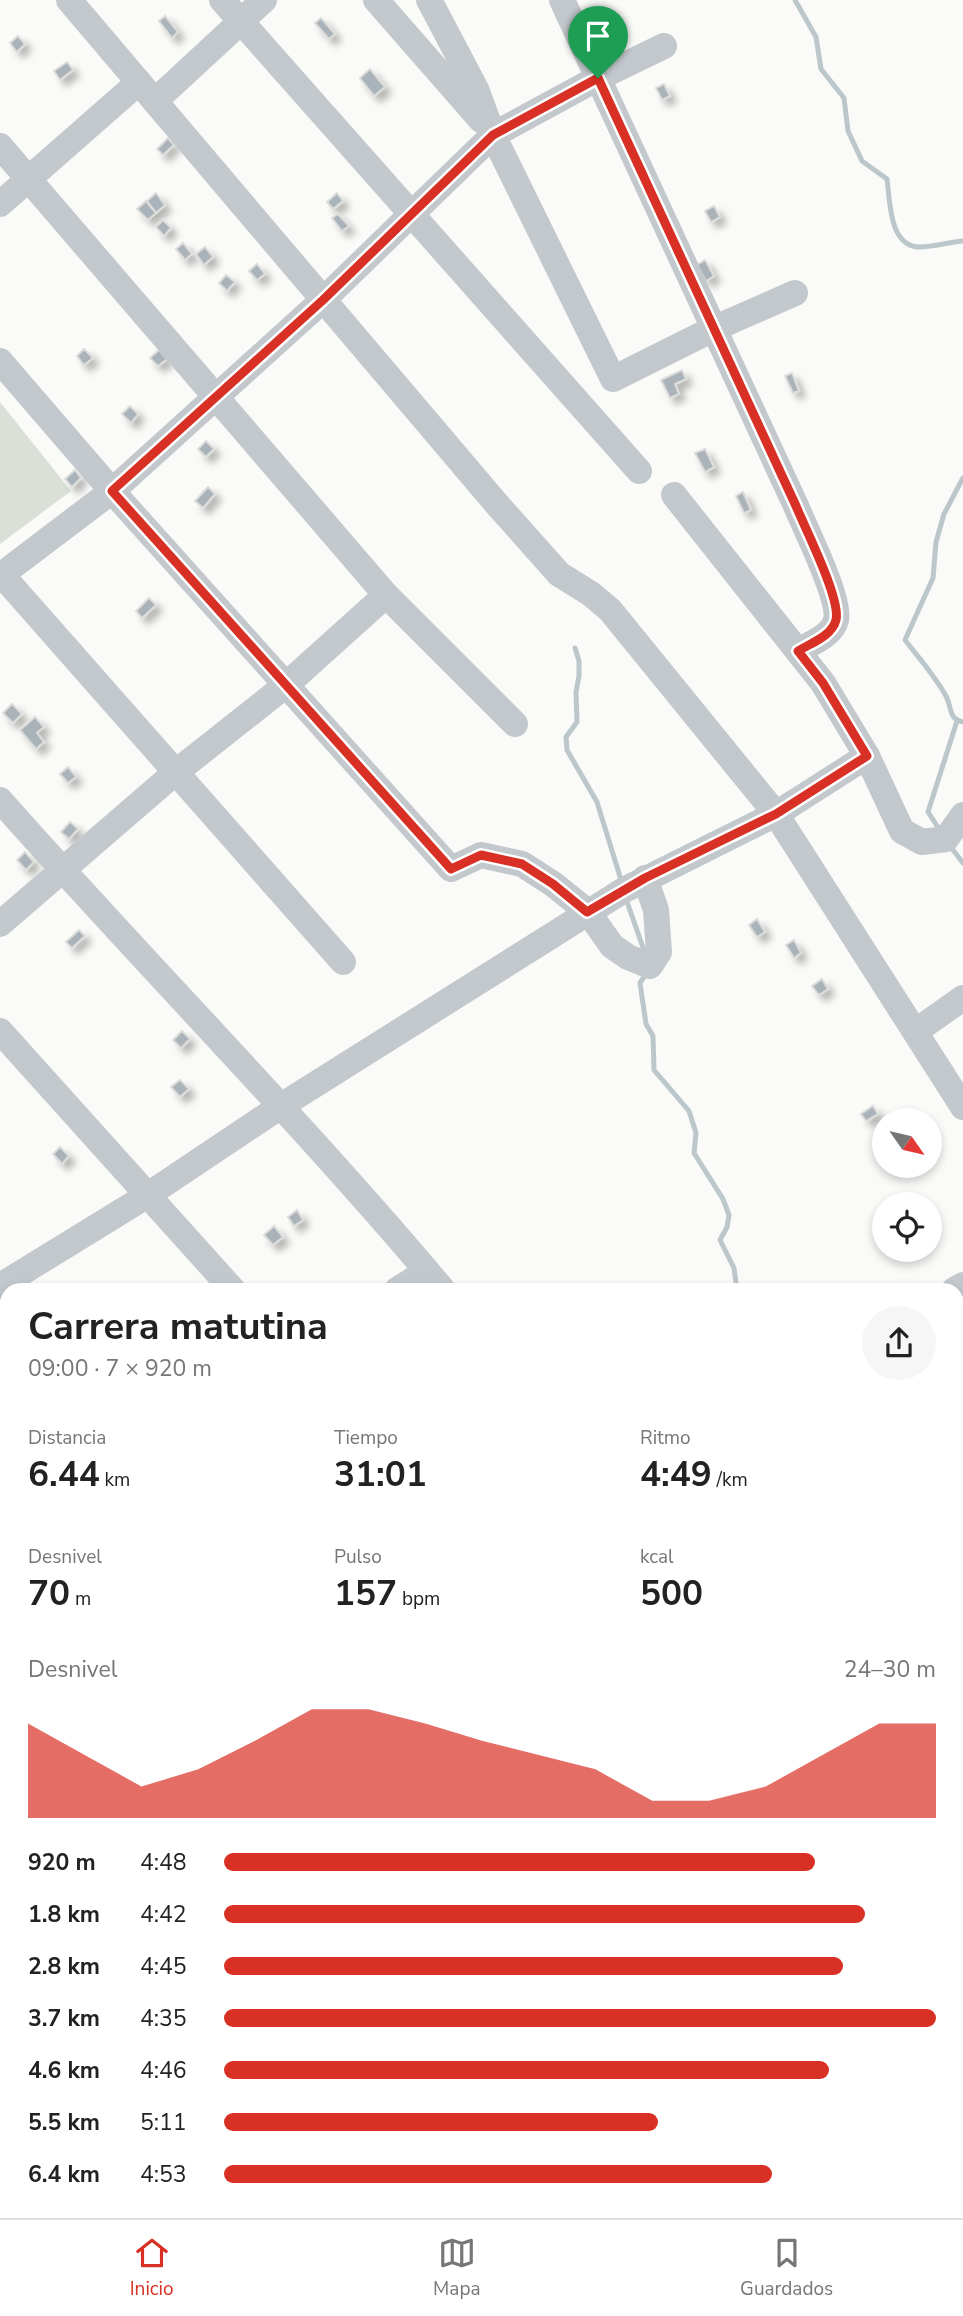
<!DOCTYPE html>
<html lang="es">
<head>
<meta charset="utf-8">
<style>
	:root { --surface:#fff; --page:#f6f6f6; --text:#222; --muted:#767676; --line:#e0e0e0; --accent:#d93025 }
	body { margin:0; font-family:"Nunito Sans",sans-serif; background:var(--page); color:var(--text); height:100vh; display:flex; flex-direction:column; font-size:26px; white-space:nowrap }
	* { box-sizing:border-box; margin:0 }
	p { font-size:23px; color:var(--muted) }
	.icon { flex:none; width:38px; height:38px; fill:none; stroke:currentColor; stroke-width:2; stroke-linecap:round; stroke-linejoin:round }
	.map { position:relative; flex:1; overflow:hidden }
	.side { position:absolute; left:0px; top:1283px; width:964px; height:936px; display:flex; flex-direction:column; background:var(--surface); border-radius:21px 21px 0 0; box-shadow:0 4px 10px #0003 }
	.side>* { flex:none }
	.needle { width:46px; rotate:124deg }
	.tools { position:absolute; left:872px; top:1108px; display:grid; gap:14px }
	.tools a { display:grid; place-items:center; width:70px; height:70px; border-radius:50%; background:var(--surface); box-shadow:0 4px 10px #0003; font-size:35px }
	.pin { position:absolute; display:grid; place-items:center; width:60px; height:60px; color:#fff; margin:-72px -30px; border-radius:50% 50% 50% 0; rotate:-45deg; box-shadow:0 0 7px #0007 }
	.pin .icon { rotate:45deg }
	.round { display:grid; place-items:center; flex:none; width:74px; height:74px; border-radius:37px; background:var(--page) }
	.overview { display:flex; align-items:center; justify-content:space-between; height:119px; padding:0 28px }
	h1 { font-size:38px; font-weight:700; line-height:52px }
	.figures { display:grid; grid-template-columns:repeat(3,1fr); gap:10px; height:119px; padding:7px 28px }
	.figures div { display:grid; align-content:center }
	.figures b { font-size:35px; font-weight:700 }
	.figures small { font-size:19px; font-weight:400 }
	.figures p { font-size:19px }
	.chart { height:196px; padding:14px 28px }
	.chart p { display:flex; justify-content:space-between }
	.chart svg { width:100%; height:126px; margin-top:7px; fill:var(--accent); opacity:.7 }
	ul { padding:0 28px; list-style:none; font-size:23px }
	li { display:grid; grid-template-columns:112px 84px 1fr; align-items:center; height:52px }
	li i { height:18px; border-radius:9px; background:var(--accent) }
	.tab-bar { display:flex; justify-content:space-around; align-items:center; height:98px; border-top:2px solid var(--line); background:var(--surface); font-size:19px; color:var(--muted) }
	.tab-bar a { display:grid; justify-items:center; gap:4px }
	.tab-bar .selected { color:var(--accent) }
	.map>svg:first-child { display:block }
	.green { fill:#dadfd7 }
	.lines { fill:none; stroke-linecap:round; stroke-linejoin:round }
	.stream { stroke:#bbc7cb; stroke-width:5 }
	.building { fill:#aab3b9; stroke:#dcdcda; stroke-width:2; filter:url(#shadow) }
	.path { stroke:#bbbfc2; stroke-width:3.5; stroke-dasharray:3.5 3.5; stroke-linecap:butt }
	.minor { stroke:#c3c8cc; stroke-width:26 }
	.route-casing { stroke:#fff; stroke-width:14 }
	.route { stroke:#d93025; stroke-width:9 }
</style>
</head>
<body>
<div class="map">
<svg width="963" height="2218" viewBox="0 0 963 2218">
	<defs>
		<filter id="shadow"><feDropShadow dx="6" dy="6" stdDeviation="3.5" flood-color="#0004"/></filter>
	</defs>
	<rect width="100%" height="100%" fill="#fafaf8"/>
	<path class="green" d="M0,402L71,491L0,544Z"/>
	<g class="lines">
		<g class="stream">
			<path d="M795,0L816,37L821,69L844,98L848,131L862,161L887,179C890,201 889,247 920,247C934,247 949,242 963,241"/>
			<path d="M963,478L944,514L936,542L933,578L905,640C919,658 935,676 946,696C952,707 948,719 963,722"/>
			<path d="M575,648L579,661V676L576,692L577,722L566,737L567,750L597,802L622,883"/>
			<path d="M941,832L928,812L957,721"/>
			<path d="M950,846L963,863"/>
			<path d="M626,899L646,956"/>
			<path d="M646,974L640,983L646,1024L653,1036L654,1070L689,1111L696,1133L694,1153L723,1199L729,1215L727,1227L720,1240L734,1268L737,1290"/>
			<path d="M957,1633L963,1643"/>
			<path d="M0,2026L7,2025"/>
			<path d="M487,2212V2218"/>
		</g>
	</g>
	<g class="building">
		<path d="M165,16L178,32L172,38L159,21Z"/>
		<path d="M321,18L335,34L329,39L315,23Z"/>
		<path d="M18,36L25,44L17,52L10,43Z"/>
		<path d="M67,62L73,70L60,80L54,71Z"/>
		<path d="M370,69L385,87L374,96L360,78Z"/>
		<path d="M664,84L670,96L662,100L656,88Z"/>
		<path d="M168,138L174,145L163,155L157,149Z"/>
		<path d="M156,193L165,205L156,213L147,201Z"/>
		<path d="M337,193L343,201L333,209L327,202Z"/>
		<path d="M146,201L156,213L148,220L137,209Z"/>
		<path d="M714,206L720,217L711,222L705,211Z"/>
		<path d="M338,214L349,226L342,231L332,218Z"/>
		<path d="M163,220L171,228L164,236L156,227Z"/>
		<path d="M183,243L192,254L185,260L176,249Z"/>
		<path d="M205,247L213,257L204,265L196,254Z"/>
		<path d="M705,260L714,276L706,281L697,265Z"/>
		<path d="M257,264L265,274L257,280L249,271Z"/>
		<path d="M226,275L235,282L227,291L219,283Z"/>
		<path d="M84,349L93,358L84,365L77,356Z"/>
		<path d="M159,350L167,359L158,366L150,358Z"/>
		<path d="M682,370L686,379L675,384L679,394L670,398L661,380Z"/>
		<path d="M792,373L799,391L793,393L785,376Z"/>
		<path d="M130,406L138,414L131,423L122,414Z"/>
		<path d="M206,441L214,449L206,457L198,449Z"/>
		<path d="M705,449L714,467L705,472L695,453Z"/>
		<path d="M75,470L81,478L72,487L65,479Z"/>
		<path d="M208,487L215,494L203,508L195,501Z"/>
		<path d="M743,492L751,510L744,513L736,496Z"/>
		<path d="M149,598L156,605L142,618L136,611Z"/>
		<path d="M12,704L22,714L13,723L3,713Z"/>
		<path d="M35,717L44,727L37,733L44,742L36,749L20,730Z"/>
		<path d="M68,767L76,777L68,783L60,774Z"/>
		<path d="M70,822L78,829L69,839L61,832Z"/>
		<path d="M25,852L34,862L26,870L17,860Z"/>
		<path d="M757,919L765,932L757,937L749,925Z"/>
		<path d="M79,930L85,936L72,948L66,942Z"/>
		<path d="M794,940L801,953L794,958L786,945Z"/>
		<path d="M822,979L828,989L819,995L812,986Z"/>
		<path d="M182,1031L190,1039L181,1048L173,1040Z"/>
		<path d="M180,1080L189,1089L180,1097L171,1087Z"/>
		<path d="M873,1106L878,1114L866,1121L861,1114Z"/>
		<path d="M60,1147L69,1156L62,1164L53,1154Z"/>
		<path d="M297,1210L303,1220L294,1226L288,1217Z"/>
		<path d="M274,1226L283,1237L273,1245L264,1235Z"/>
	</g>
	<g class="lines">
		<g class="path">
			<path d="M0,1772L7,1777"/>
			<path d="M0,2000L7,1996"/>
		</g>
		<g class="minor">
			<path d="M69,0L495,502L559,574L591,594L610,610L776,814L963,1107"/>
			<path d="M222,0L639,471"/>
			<path d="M376,0L481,120"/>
			<path d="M429,0L476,89L493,135L613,379L713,329L795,293"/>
			<path d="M562,0L796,506C805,528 841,599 836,620C832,636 811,643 798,651"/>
			<path d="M155,101L264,0"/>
			<path d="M0,146L386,595L515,724"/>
			<path d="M0,204L139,82"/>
			<path d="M0,361L112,491L451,869L481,855L522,864L553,884L588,912L612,946L628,957L650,966L659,952L656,910L645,878"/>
			<path d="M674,495L823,683L867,756L902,831L922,842L946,839L963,815"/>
			<path d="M2,575L343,962"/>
			<path d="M0,576L112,491L323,300L493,135L598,78L664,46"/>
			<path d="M0,800C146,965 301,1121 443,1290"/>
			<path d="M0,924L176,772L286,685L386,595"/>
			<path d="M0,1031L233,1290"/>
			<path d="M916,1031L963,998"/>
			<path d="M0,1286L148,1195L281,1106L624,890L776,814L867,756"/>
			<path d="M397,1290L427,1271"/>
			<path d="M954,1290L963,1285"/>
			<path d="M957,1357L963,1369"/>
			<path d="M0,1538L7,1534"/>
			<path d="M0,1568L7,1576"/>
			<path d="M0,1722L7,1725"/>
			<path d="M957,2159L963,2156"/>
			<path d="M806,2212L809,2218"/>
			<path d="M951,2212L954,2218"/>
			<path d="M857,2218L867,2212"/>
		</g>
	</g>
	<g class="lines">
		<g class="route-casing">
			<path id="route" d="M598,78L796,506C805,528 841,599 836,620C832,636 811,643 798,651L823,683L867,756L776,814L645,878L587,912L553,884L522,864L481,855L451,869L112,491L323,300L493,135Z"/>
		</g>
		<use href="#route" class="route"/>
	</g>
</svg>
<div class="tools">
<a><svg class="needle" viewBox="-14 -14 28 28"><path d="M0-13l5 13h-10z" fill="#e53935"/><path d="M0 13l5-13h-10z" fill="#767676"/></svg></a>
<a><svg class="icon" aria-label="locate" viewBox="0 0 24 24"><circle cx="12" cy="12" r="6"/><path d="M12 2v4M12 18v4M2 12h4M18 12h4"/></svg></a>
</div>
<div class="pin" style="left:598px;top:78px;background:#1e9e55"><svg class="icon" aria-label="arrive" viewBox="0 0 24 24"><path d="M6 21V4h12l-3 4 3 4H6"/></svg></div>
<section class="side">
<div class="overview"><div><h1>Carrera matutina</h1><p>09:00 · 7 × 920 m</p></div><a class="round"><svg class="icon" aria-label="share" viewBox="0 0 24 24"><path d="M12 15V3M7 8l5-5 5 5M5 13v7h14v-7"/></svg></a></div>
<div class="figures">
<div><p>Distancia</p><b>6.44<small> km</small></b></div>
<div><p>Tiempo</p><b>31:01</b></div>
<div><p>Ritmo</p><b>4:49<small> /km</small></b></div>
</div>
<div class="figures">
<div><p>Desnivel</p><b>70<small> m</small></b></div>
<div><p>Pulso</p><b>157<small> bpm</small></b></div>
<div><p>kcal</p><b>500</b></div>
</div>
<div class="chart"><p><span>Desnivel</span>24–30 m</p>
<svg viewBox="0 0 160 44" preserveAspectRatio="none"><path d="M0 44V11L10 22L20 33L30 27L40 17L50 6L60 6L70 11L80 17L90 22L100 27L110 38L120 38L130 33L140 22L150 11L160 11V44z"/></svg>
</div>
<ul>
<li><b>920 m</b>4:48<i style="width:83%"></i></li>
<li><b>1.8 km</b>4:42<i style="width:90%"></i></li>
<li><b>2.8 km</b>4:45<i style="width:87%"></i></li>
<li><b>3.7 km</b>4:35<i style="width:100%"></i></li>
<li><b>4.6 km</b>4:46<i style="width:85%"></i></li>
<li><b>5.5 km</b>5:11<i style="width:61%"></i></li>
<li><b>6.4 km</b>4:53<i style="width:77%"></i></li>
</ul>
</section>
</div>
<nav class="tab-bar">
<a class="selected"><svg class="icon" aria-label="home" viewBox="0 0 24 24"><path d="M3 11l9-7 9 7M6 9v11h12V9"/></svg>Inicio</a>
<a><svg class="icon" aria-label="map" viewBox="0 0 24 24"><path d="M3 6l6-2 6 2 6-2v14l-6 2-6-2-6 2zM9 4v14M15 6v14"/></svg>Mapa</a>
<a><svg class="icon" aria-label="saved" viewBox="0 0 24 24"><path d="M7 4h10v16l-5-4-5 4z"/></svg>Guardados</a>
</nav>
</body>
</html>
